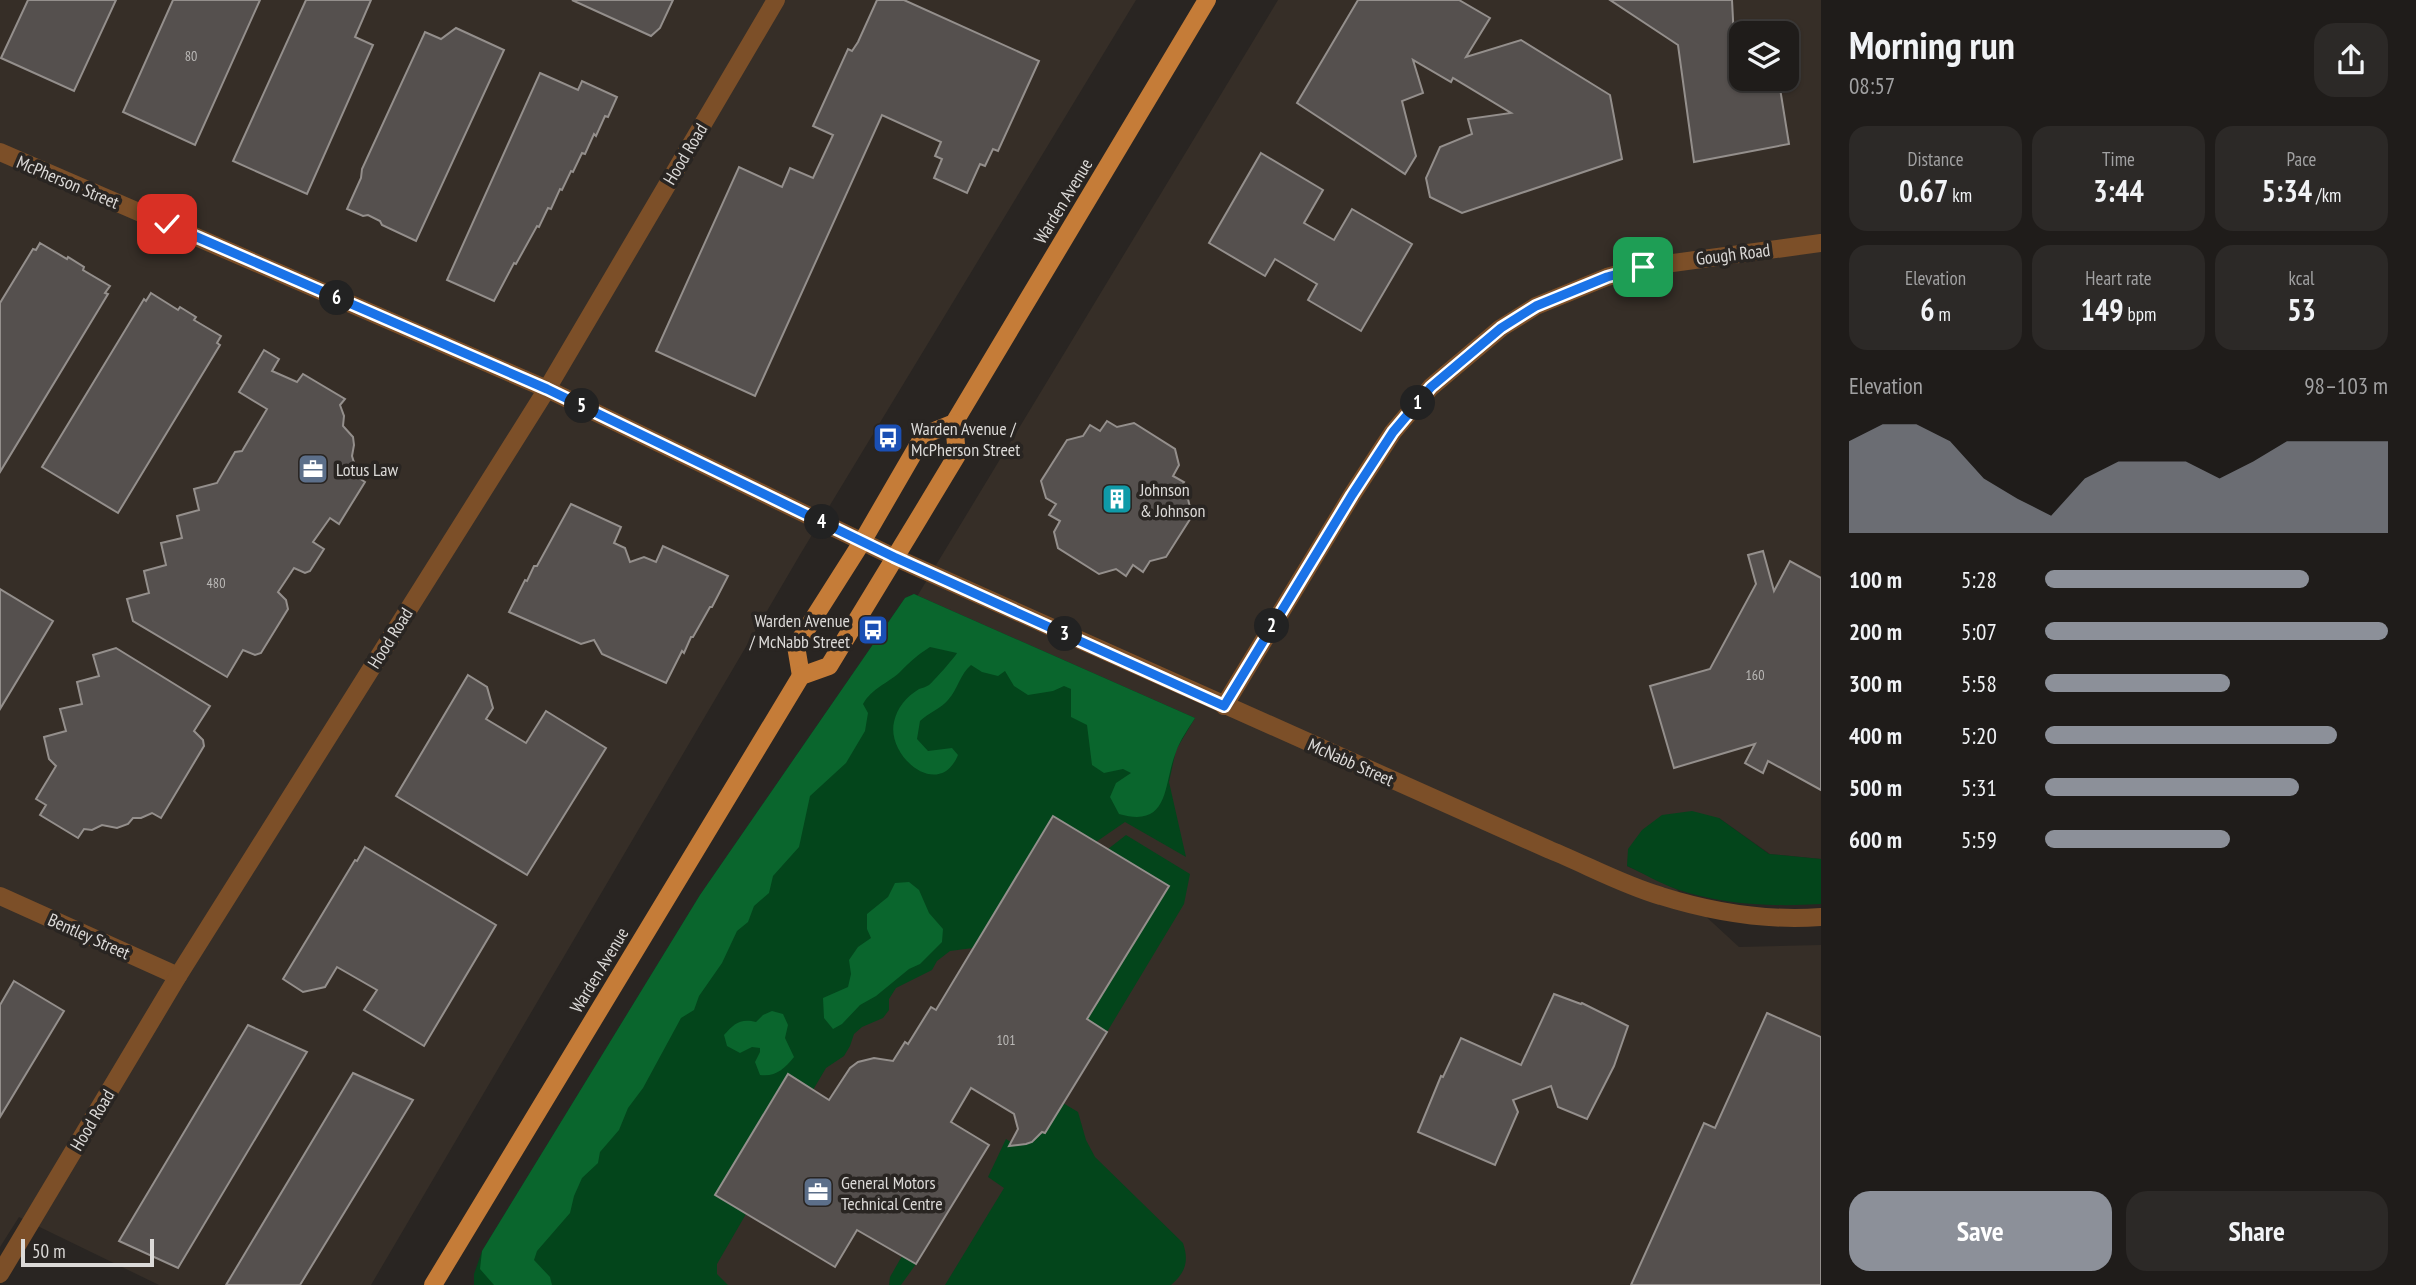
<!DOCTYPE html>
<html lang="en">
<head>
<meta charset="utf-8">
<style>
	:root { --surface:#1f1c1a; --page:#2c2927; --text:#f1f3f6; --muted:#a1a1a2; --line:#3c3a39; --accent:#8c9099 }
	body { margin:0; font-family:"PT Sans Narrow",sans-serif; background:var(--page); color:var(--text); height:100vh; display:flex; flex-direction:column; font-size:26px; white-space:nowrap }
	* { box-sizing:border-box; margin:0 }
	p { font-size:23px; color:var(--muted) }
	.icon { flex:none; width:38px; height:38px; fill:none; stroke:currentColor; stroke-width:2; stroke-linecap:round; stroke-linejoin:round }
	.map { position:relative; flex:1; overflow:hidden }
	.details { display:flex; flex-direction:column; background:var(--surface); width:595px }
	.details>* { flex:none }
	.controls { position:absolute; left:1729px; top:21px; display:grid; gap:14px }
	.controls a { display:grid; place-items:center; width:70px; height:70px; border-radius:14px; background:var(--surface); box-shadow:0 2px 5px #0004,0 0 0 2px var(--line); font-size:35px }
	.scale { position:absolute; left:21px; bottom:18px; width:133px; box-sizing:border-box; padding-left:7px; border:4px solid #dcdad8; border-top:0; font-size:19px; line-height:24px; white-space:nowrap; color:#dcdad8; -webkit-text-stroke:5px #292522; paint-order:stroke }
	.pin { position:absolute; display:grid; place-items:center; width:60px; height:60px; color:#fff; margin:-30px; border-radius:14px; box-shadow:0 4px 10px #0006 }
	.km { position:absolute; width:35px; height:35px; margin:-18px; border-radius:50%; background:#222; color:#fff; font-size:19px; line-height:35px; text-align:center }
	.round { display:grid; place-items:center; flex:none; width:74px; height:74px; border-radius:21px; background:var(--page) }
	.overview { display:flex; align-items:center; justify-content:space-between; height:119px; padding:0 28px }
	h1 { font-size:38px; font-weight:800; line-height:52px }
	.stats { display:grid; grid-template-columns:repeat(3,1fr); gap:10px; height:119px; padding:7px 28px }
	.stats div { display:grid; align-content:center; border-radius:18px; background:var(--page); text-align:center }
	.stats b { font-size:30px; font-weight:800 }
	.stats small { font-size:19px; font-weight:400 }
	.stats p { font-size:19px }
	.chart { height:196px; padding:14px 28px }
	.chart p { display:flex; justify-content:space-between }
	.chart svg { width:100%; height:126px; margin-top:7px; fill:var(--accent); opacity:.7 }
	.action { display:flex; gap:14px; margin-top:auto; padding:14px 28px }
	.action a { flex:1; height:80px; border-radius:21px; background:var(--accent); color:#fff; font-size:28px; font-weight:800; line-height:80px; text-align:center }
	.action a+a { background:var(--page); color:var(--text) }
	ul { padding:0 28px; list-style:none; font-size:23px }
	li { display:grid; grid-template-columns:112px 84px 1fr; align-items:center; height:52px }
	li i { height:18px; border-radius:9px; background:var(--accent) }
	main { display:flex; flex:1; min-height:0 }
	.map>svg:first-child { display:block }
	.built { fill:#362e27; fill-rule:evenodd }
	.green { fill:#03451b }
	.forest { fill:#0a662d }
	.building { fill:#55504e; stroke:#948f8c; stroke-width:2 }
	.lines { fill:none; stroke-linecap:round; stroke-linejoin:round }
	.minor { stroke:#7c4f28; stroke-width:18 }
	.major { stroke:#c57c38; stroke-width:18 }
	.route-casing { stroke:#fff; stroke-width:14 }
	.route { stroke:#1a73e8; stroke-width:9 }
	.labels { text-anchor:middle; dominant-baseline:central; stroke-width:7; stroke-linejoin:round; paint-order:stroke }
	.number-label { font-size:14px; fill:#bab8b6 }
	.street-label { font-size:18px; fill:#dcdad8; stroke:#292522 }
	.poi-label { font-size:18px; fill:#dcdad8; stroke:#292522; text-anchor:start }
</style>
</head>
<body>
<main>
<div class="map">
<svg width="1821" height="1285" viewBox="0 0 1821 1285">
	<rect width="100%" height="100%" fill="#292522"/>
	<g class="built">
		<path d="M0,0H1136L801,553L371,1285H159L19,1217L0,1247Z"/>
		<path d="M1278,0H1821V859L1770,854L1719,818L1627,866L1676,889L1739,947L1821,945V1285H478L907,613ZM1741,33H1787V79H1741Z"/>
	</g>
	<g class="green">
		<path d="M914,594L1195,718L1176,750L1169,782L1186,857L1125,822L1096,842L1053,816L973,948L950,951L937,961L932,970L896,988L889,999V1010L883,1018L862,1027L854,1034L850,1046L844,1056L826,1068L813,1090L787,1075L715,1195L746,1214L717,1264V1274L728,1285H474V1274L482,1251L700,895L905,598Z"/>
		<path d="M1692,811L1719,818L1769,854L1821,859V904C1773,907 1722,905 1676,889C1659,883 1643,873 1627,866L1628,849L1642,830L1662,815Z"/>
		<path d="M1126,835L1190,874L1184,904L1107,1032L1087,1020L1169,886L1108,849Z"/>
		<path d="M1063,1103L1078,1112L1086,1140L1095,1157L1183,1243C1189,1261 1186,1272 1171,1285H945L1004,1188L988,1177L1006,1139C1033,1158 1051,1122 1063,1103Z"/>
		<path d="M902,1256L916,1264L901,1285H889L890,1277Z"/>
	</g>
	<g class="forest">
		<path d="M914,594L1195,718C1188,729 1180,740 1176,752C1163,783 1171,829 1119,814L1110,797L1116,783L1131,773L1123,769L1104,773L1092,765L1087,725L1071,717V689L1064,686L1053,691L1028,695L1014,686L1005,671L998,676L982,672L971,665C960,674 958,689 948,700C942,708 928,713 920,721L917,739L928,751L952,748L958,755C939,801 886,756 894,722C897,708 906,697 919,689C922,688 926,687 929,685C933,682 955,657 957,653L930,647C916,656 912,660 900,672C887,684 872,688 863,704L868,713L865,731L846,763L810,796L799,847L773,876L769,893L754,906L748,922L737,931L722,963L699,996L694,1010L681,1018L643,1088L628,1108L619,1130L600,1152L598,1163L582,1178L574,1196L570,1213L537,1251L534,1260L550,1277L552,1285H494L480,1269L482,1251L700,895L905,598Z"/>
		<path d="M909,882L919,890L929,913L943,929L942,942L920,964L909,969L876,996L860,1005L842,1024L833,1029L824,1018L823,998L848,987L851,974L849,960L858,947L871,938L867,929V914L888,897L895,883Z"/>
		<path d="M772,1011L783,1014L788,1025L785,1038L794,1057C784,1069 776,1077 760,1075L755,1062L760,1052V1048L752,1047L740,1053L727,1046L724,1035C734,1024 740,1018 756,1022L763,1015Z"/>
	</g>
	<g class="building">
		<path d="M28,0H116L74,91L1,58Z"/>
		<path d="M173,0H260L195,145L123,112Z"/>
		<path d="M306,0H371L355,37L373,45L307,194L233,161Z"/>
		<path d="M572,0H673L660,28L651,36Z"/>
		<path d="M877,0H904L1039,61L998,151L993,149L985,166L980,164L967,193L934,178L942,159L935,156L941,142L882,115L755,396L656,351L739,167L782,187L790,168L813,178L833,135L813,126L848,49L852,51L858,42Z"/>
		<path d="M1358,0H1459L1490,18L1466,57L1521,40L1610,95L1622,159L1462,213L1430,197L1426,178L1440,147L1472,134L1468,119L1511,113L1453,78L1451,82L1413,60L1423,93L1402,101L1416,156L1405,174L1297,103Z"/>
		<path d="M1610,0H1732L1734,39H1741V79H1763L1764,87L1779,82L1789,144L1694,162L1678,45Z"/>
		<path d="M456,28L504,50L416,241L382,225L380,221L368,215L363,216L347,209L361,178L362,169L425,32L441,39Z"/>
		<path d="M540,73L578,90L582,81L617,97L608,117L605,116L596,136L594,134L585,154L582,153L573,172L571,171L562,190L560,189L551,209L548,208L539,227L537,226L516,264L514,263L494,301L447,280Z"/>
		<path d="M1261,153L1323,190L1304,223L1334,240L1352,209L1412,244L1361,331L1308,300L1317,284L1275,259L1265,276L1209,243Z"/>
		<path d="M40,243L67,259L68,257L84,267L83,270L110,286L105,293L108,294L0,472V303L33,249L36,250Z"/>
		<path d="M151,293L178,310L180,307L196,317L194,320L221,336L217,343L220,345L118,513L42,467L144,299L146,301Z"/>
		<path d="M264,350L279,359L272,371L297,382L303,374L345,399L340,405L344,416L343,426L353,437L354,445L352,456L356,469V476L365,482L339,524L330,518L313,542L324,549L310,571L305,573L294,568L278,592L286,600L288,609L261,653L255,655L243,650L227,677L133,621L127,599L149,593L144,571L166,565L161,543L182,538L177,516L199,510L194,489L217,483L235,452L242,451L267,409L239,392Z"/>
		<path d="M1107,421L1117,427L1134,423L1175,449L1179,465L1173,476L1184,482L1177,493L1188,499L1192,516L1166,557L1150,561L1143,572L1133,565L1126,576L1116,569L1099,574L1058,548L1054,532L1060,521L1049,515L1056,504L1046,498L1041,481L1067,440L1083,436L1090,425L1100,431Z"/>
		<path d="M571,504L621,527L614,543L625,548L630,562L644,557L656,562L663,546L728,576L712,607H710L693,637H691L684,653L682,651L666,683L602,654L594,640L581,644L509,612L525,580L527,581L534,566H537Z"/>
		<path d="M1763,551L1774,591L1790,561L1821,578V790L1768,761L1763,773L1745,763L1755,744L1674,768L1650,686L1710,669L1756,584L1748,555Z"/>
		<path d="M0,589L53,621L0,709Z"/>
		<path d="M116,648L210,706L194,731L203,740L204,746L161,818L152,813L141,818H133L128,824L117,828L102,825L92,830L84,829L78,838L40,815L46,805L36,799L56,766L49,759L44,737L66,731L60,709L82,704L77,682L99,676L93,655Z"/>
		<path d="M468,675L487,687L493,708L486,719L526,743L546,711L606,748L527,875L396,796Z"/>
		<path d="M1053,816L1169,886L1087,1019L1107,1032L1045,1133L1042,1132L1032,1142L1026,1144L1009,1146L1018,1129L1014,1114L971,1088L951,1122L989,1145L916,1264L857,1230L835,1267L715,1195L788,1074L829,1100L850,1068L858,1062L874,1058L893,1061L905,1042L908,1044L931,1007L936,1010Z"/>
		<path d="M365,847L496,925L424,1046L364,1010L377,990L337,967L325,987L303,992L283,979L355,860L357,861Z"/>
		<path d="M14,981L64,1011L0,1117V1005Z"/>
		<path d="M1554,994L1581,1004L1582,1003L1628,1026L1614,1066L1587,1119L1558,1107L1551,1086L1513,1100L1518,1112L1495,1165L1418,1132L1441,1076L1443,1077L1461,1038L1521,1065Z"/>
		<path d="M1767,1013L1821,1037V1285H1631L1704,1123L1715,1128Z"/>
		<path d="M248,1025L307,1052L178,1268L119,1241Z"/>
		<path d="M353,1073L413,1100L300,1285H226Z"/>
	</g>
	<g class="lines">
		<g class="minor">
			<path d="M0,152L547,389L894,557L1550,850C1587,865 1623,885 1661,896C1712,912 1767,921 1821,917"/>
			<path d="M1224,706L1352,495L1393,432L1431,387L1501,328L1536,306L1607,277L1643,267L1821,243"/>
			<path d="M0,896L178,976"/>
			<path d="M0,1274L178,976L547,389L776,0"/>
		</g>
		<g class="major">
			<path d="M801,676L796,646L862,542L924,435L954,423L1207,0"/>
			<path d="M433,1285L801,676L829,666L916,523L957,455L954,423"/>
		</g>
	</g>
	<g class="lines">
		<g class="route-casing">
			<path id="route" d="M167,224L547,389L894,557L1224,706L1352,495L1393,432L1431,387L1501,328L1536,306L1607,277L1643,267"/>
		</g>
		<use href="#route" class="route"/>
	</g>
	<defs>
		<g id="bus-square" transform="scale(1.575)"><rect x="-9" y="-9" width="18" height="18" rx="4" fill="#1a4fb4" stroke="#292522"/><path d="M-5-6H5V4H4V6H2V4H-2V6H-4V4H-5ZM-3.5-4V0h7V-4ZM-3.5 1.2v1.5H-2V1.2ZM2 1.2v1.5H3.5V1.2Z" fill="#fff"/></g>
		<g id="office-square" transform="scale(1.575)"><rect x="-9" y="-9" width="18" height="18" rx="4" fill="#5c6f8a" stroke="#292522"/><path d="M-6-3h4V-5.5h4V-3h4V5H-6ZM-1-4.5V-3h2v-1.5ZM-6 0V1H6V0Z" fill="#fff"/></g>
		<g id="building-square" transform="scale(1.575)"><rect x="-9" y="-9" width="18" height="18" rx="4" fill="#0f9aa8" stroke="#292522"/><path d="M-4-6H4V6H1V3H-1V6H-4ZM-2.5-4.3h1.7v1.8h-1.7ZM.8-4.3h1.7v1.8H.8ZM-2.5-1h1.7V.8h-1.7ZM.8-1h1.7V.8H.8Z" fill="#fff"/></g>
	</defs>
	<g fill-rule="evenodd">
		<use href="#bus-square" x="888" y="438"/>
		<use href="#office-square" x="313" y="469"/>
		<use href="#building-square" x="1117" y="499"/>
		<use href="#bus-square" x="873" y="630"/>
		<use href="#office-square" x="818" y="1192"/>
	</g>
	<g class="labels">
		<g class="number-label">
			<text x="191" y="56">80</text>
			<text x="216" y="583">480</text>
			<text x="1755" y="675">160</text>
			<text x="1006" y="1040">101</text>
		</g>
		<g class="street-label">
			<text transform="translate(685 154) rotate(-59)">Hood Road</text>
			<text transform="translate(68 182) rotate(23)">McPherson Street</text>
			<text transform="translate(1063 201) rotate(-59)">Warden Avenue</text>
			<text transform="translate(1733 254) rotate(-7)">Gough Road</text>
			<text transform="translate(390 638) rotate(-58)">Hood Road</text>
			<text transform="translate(1351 762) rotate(24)">McNabb Street</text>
			<text transform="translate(89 936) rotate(24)">Bentley Street</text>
			<text transform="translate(599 970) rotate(-59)">Warden Avenue</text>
			<text transform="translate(92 1120) rotate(-59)">Hood Road</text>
		</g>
		<g class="poi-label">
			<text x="911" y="428">Warden Avenue /<tspan x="911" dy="21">McPherson Street</tspan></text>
			<text x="336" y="469">Lotus Law</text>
			<text x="1140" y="489">Johnson<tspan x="1140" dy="21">&amp; Johnson</tspan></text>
			<text x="850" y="620" text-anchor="end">Warden Avenue<tspan x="850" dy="21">/ McNabb Street</tspan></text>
			<text x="841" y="1182">General Motors<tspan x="841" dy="21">Technical Centre</tspan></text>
		</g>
	</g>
</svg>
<div class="controls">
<a><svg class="icon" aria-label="layers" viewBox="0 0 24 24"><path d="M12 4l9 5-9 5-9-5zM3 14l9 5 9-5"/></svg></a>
</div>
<div class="scale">50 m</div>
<div class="pin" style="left:1643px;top:267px;background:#1e9e55"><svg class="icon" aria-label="arrive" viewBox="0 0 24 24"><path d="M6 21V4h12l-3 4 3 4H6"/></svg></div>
<div class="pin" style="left:167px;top:224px;background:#d93025"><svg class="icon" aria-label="check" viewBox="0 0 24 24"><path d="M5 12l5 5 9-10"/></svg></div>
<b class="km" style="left:1418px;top:403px">1</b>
<b class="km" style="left:1272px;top:626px">2</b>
<b class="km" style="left:1065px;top:634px">3</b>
<b class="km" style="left:822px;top:522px">4</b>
<b class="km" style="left:582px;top:406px">5</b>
<b class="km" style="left:337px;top:298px">6</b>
</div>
<section class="details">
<div class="overview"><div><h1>Morning run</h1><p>08:57</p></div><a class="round"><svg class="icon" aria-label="share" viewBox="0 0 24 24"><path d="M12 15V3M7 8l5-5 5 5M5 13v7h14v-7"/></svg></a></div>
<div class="stats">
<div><p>Distance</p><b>0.67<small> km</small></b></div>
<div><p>Time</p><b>3:44</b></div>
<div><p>Pace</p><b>5:34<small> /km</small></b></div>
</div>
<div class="stats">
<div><p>Elevation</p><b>6<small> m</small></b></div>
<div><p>Heart rate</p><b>149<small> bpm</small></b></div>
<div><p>kcal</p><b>53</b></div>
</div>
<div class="chart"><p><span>Elevation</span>98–103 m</p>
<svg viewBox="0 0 160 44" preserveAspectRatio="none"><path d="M0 44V12L10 6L20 6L30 12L40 25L50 32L60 38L70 25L80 19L90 19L100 19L110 25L120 19L130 12L140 12L150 12L160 12V44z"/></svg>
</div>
<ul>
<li><b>100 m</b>5:28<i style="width:77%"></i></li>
<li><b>200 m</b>5:07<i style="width:100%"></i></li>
<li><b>300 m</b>5:58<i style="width:54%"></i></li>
<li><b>400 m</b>5:20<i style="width:85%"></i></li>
<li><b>500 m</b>5:31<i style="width:74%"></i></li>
<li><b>600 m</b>5:59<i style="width:54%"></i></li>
</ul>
<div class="action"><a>Save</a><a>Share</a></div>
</section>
</main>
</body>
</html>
